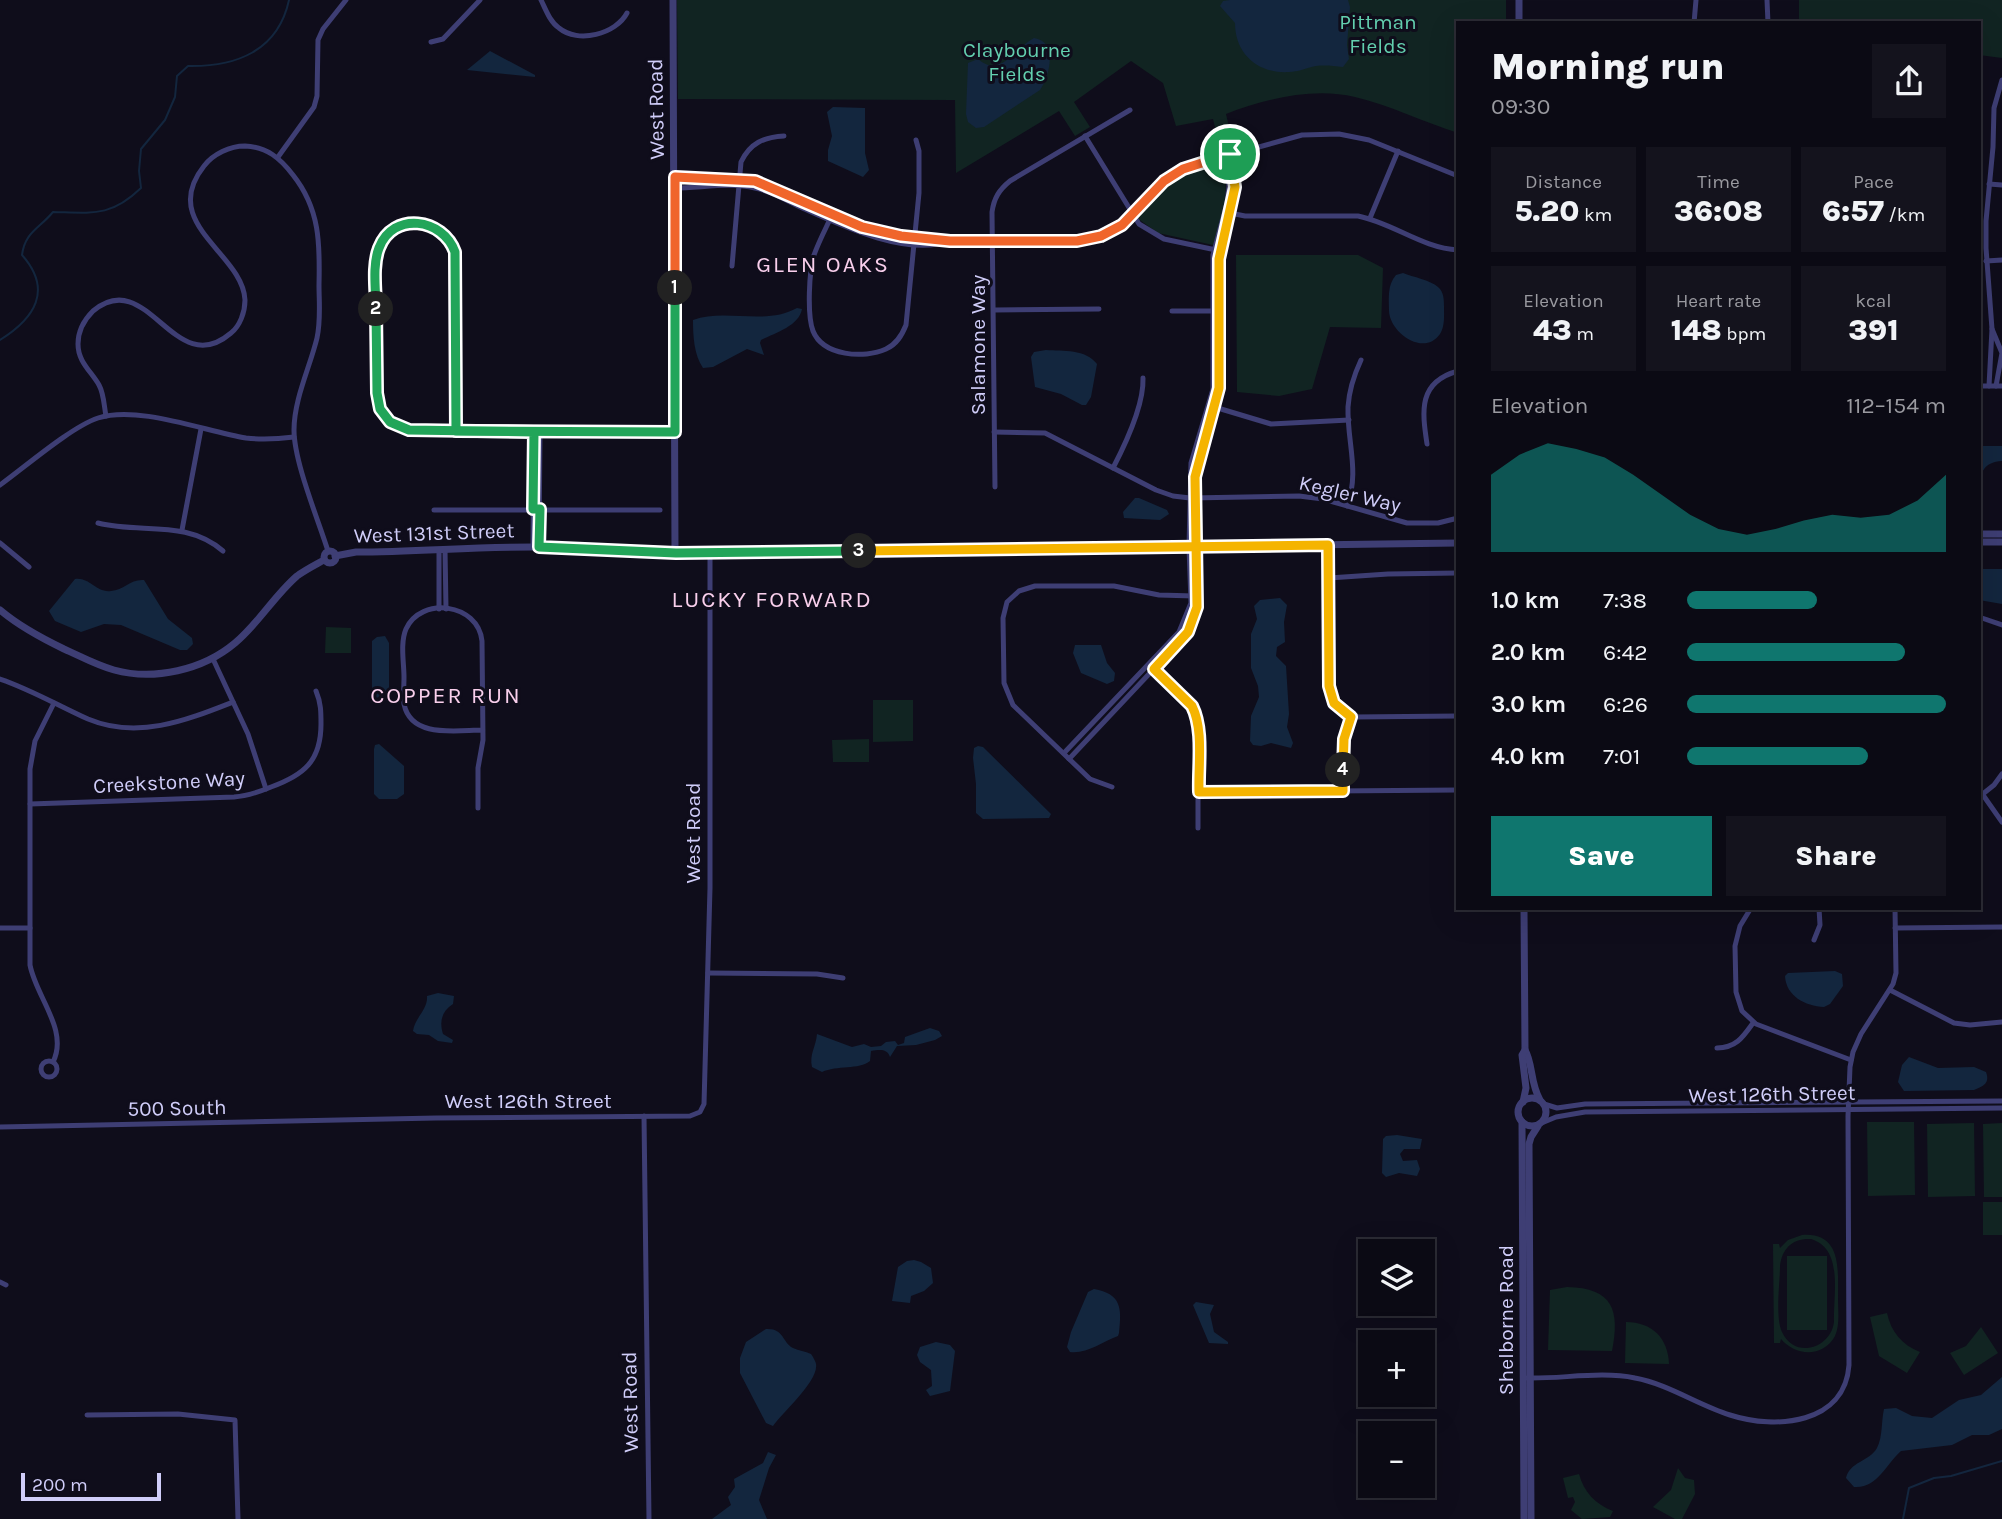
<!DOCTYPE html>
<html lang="en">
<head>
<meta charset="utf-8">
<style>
	:root { --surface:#0b0a14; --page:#14131d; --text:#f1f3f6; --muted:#9a9aa0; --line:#2b2b34; --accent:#0f766e }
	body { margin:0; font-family:Karla,sans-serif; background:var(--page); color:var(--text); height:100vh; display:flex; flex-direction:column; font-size:26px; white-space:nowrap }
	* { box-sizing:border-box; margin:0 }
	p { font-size:23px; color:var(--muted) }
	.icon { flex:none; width:38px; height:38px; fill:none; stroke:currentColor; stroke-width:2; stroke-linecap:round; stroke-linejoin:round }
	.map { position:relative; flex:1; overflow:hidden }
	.panel { position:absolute; left:1456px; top:21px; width:525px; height:889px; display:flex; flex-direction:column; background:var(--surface); border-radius:0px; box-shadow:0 7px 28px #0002,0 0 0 2px var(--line) }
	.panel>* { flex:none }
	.tools { position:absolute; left:1358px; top:1239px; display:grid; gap:14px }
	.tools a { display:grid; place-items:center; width:77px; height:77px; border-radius:0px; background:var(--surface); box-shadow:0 7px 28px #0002,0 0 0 2px var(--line); font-size:35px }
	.scale { position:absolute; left:21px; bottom:18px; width:140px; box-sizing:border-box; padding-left:7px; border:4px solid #d0cdf9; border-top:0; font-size:19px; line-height:24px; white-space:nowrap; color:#d0cdf9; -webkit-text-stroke:5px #0f0d1b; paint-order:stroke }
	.pin { position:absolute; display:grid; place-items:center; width:60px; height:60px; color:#fff; margin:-30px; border:4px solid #fff; border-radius:50%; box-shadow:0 2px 7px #0007 }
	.km { position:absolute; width:35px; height:35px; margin:-18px; border-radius:50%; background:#222; color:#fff; font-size:19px; line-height:35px; text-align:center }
	.round { display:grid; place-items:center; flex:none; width:74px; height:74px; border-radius:0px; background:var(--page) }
	.summary { display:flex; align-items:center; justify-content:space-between; height:119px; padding:0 35px }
	h1 { font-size:38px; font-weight:800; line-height:52px }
	.figures { display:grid; grid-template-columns:repeat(3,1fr); gap:10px; height:119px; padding:7px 35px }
	.figures div { display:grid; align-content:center; border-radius:0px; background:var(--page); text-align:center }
	.figures b { font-size:30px; font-weight:800 }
	.figures small { font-size:19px; font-weight:400 }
	.figures p { font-size:19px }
	.chart { height:196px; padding:14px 35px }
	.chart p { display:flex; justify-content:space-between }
	.chart svg { width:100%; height:126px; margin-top:7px; fill:var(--accent); opacity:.7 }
	.action { display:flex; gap:14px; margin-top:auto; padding:14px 35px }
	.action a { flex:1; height:80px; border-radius:0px; background:var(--accent); color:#fff; font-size:28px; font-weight:800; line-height:80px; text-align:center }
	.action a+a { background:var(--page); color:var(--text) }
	ul { padding:0 35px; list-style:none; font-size:23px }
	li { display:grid; grid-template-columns:112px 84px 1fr; align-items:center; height:52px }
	li i { height:18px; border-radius:9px; background:var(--accent) }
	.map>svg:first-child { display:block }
	.green { fill:#112422; fill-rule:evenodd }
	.water { fill:#13263e }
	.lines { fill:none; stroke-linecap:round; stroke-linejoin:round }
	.stream { stroke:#13263e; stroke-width:2 }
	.minor { stroke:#3e3e74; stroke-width:5 }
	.tertiary { stroke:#3e3e74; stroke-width:7 }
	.split-1-casing { stroke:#fff; stroke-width:14 }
	.split-2-casing { stroke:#fff; stroke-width:14 }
	.split-3-casing { stroke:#fff; stroke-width:14 }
	.split-4-casing { stroke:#fff; stroke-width:14 }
	.split-5-casing { stroke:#fff; stroke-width:14 }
	.split-1 { stroke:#f0652b; stroke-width:9 }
	.split-2 { stroke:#22a559; stroke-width:9 }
	.split-3 { stroke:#22a559; stroke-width:9 }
	.split-4 { stroke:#f5b400; stroke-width:9 }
	.split-5 { stroke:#f5b400; stroke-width:9 }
	.labels { text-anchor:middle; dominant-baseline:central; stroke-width:6; stroke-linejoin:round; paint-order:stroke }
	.park-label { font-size:21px; fill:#63cfaf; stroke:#0f0d1b }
	.street-label { font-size:21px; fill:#d0cdf9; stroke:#0f0d1b }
	.neighbourhood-label { font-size:23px; letter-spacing:2px; fill:#f9cfec; stroke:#0f0d1b }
</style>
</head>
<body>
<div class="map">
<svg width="2002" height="1519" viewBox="0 0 2002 1519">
	<rect width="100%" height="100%" fill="#0f0d1b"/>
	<g class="green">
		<path d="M677,0H1506V23H1458V133C1423,122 1390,105 1355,97C1313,87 1265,99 1226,114L1233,144L1220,147L1213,119L1176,126L1163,83L1131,61L1074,102L1090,127L1075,136L1059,111L956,173L955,100L678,99Z"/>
		<path d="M1799,0H2002V58L1979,55V23H1799Z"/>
		<path d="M1218,161L1223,163C1229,190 1225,220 1213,245L1158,233L1137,218L1139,212C1165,183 1180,170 1218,161Z"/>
		<path d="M1236,255H1358L1383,268L1381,328L1330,327L1312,389L1279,396L1237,392Z"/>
		<path d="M326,627L351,628V653H325Z"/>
		<path d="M873,700H913V741L873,742Z"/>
		<path d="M869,739V762H833L832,740Z"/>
		<path d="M1867,1122H1914L1915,1195L1868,1196Z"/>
		<path d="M1974,1123L1975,1196L1928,1197L1927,1124Z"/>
		<path d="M2002,1123V1197H1984L1983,1124Z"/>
		<rect x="1983" y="1202" width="19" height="33"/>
		<path d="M1802,1235C1842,1232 1838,1270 1838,1298C1838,1310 1840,1325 1835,1336C1823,1358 1795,1356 1781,1339L1780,1343H1774L1773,1244H1779L1780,1248L1788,1240ZM1811,1239C1844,1249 1833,1295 1834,1322C1831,1348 1795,1360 1782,1332C1775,1317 1780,1283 1780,1266C1782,1248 1793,1238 1811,1239Z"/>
		<rect x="1787" y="1256" width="40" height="74"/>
		<path d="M1567,1287C1613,1288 1620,1310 1612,1351L1548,1350L1550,1290Z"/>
		<path d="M1887,1313C1891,1332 1902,1345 1920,1352L1907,1373L1879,1356L1870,1317Z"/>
		<path d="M1626,1322C1652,1322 1668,1338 1669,1364L1625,1363Z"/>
		<path d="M1981,1327L1998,1353L1964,1375L1950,1353L1966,1346Z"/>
		<path d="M1678,1468L1685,1478L1694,1480L1695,1494L1682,1519H1675L1653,1507L1671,1490Z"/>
		<path d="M1579,1474C1584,1492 1595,1504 1613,1511L1610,1517L1582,1519L1571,1510L1575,1502L1573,1497L1568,1498L1563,1478Z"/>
	</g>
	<g class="water">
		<path d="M1230,0H1348L1350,7L1347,45L1349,59L1343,67C1334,66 1325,65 1316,66C1306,68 1298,72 1289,72C1258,74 1235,54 1235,23L1220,6L1223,1Z"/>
		<path d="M1034,38C1058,41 1050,76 1040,90L984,127L976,128L968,122L966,114L968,63L978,59C1001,79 1016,47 1034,38Z"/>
		<path d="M490,51L535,75V77L467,70Z"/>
		<path d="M833,107L865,108V153L869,170L863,177L828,161V150L832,136L827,112Z"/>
		<path d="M1403,273C1413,277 1430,280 1438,287C1444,292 1444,300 1444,307C1444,316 1445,326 1440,334C1424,357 1390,333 1389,311C1389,299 1387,285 1396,275Z"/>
		<path d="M797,308L802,309C799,326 775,333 761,340L760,343L764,355L747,349L713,367L703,368C694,355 693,336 693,320C725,308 765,326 797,308Z"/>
		<path d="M1046,350C1063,351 1086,349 1097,364L1091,397L1086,405H1082L1061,394L1035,387L1031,357L1034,352Z"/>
		<path d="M1979,446H2002V461C1984,462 1980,472 1979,488Z"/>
		<path d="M1135,498H1139L1167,510L1169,514L1160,520L1124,518L1123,512Z"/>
		<path d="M1979,569H2002V604L1979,600Z"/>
		<path d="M75,579C90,577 96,593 111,591C124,590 130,579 144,580L168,619L192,638L193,644L187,650H180L121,625L104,624L81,632L55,621L49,611Z"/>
		<path d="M1280,598L1287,605L1284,622L1285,642L1277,647L1276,656L1286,666L1289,714L1287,727L1293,743L1291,748L1271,743L1261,746L1253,745L1250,741L1251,716L1259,697L1258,686L1251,668V634L1257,619L1254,606L1260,600Z"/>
		<path d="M385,636L389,643V695L375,698L372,693V641L377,637Z"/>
		<path d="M1075,645H1101L1107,663L1115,673L1114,681L1107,684L1081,673L1073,653Z"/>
		<path d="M379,744L404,766V794L397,799H379L374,794V749L375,745Z"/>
		<path d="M978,746L983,747L1051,814L1049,818L983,819L976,813V784L973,758L974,748Z"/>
		<path d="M1835,971L1842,974L1843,986L1830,1004L1824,1007C1805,1006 1786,996 1785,976L1788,973Z"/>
		<path d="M438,993L454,996L453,1004C442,1011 439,1021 443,1034L453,1040L452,1043L438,1041L429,1035L417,1034L413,1031C415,1017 428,1010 427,996Z"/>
		<path d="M930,1028L939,1031L942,1036L935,1040L916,1045L897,1046L890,1057C887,1048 879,1050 871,1051L870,1061C859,1070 837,1065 822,1072L812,1067C809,1054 816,1047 817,1034L852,1047L864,1044L871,1047L881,1046L886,1042L895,1041L898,1045L904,1043L905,1037Z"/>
		<path d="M1909,1057L1938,1068L1974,1067L1986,1072C1990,1083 1984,1086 1974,1090L1904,1091L1898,1082L1902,1065Z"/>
		<path d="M1397,1135L1422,1139L1420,1149H1404L1400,1154L1403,1161L1417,1160L1420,1169L1417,1176L1399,1173L1386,1177L1382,1173L1383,1139L1386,1136Z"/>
		<path d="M914,1260L921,1262L931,1268L933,1283L924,1291L911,1296L910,1303L892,1301L898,1267L907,1261Z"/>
		<path d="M1094,1289C1121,1294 1122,1307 1119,1333L1118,1336C1102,1342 1087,1354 1070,1352L1067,1347L1071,1332L1088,1292Z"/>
		<path d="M1196,1302L1214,1305L1210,1314L1214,1332L1228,1342V1344L1209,1343L1193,1305Z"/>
		<path d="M766,1329C784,1328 782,1342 793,1348C799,1351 805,1351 811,1354C812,1355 816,1362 816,1364C819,1381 782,1413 773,1426L766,1423L740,1373V1358L746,1342Z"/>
		<path d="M936,1342L950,1345L955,1351L950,1391L930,1396L926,1390L932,1386L931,1370L920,1362L917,1355L920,1347Z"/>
		<path d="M2002,1377V1429L1989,1435H1972L1952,1445L1901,1451C1886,1464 1877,1489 1854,1487L1846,1478C1849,1462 1870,1461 1877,1448C1883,1436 1881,1422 1884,1409L1896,1408L1912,1416L1932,1418L1959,1400L1981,1395Z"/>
		<path d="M768,1452L776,1455L769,1468L759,1500L767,1519H712L731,1505L728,1497L735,1487L734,1479L763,1463Z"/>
	</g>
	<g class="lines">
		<g class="stream">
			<path d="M0,340C35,318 53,290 22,255C25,232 39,229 53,212C93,213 111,217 141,188L139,171L141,149L165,120L175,97L177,76L188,66C236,67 278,51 289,0"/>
			<path d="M1903,1519L1909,1488L1934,1478L1951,1476L2002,1461"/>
		</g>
		<g class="minor">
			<path d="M541,0C546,10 550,22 559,28C578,44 616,34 627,13"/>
			<path d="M1767,0L1768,23"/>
			<path d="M1694,23L1696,0"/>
			<path d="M431,42L443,39L480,0"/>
			<path d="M1085,136L1139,224L1164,239L1216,250"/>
			<path d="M278,157L314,107L317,96L318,40L323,29L346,0"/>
			<path d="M675,177L756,181L862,227L901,236L950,241H1056L1087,239L1115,229L1164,181L1190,166L1302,135L1339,134L1369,140L1458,176"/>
			<path d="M1989,184L2002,185"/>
			<path d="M675,188C701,188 730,182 755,188C771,191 786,200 800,207C840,225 906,257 950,241"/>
			<path d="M1230,213L1245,216H1358C1393,223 1422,248 1458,250"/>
			<path d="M832,215C826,228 819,241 814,255C809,271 807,315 813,331C823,356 864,359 886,349C897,344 902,335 906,325L919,193V151L916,140"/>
			<path d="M1370,218L1398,151"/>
			<path d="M1986,261L2002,260"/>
			<path d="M732,266L741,162C750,143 764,137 784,136"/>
			<path d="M994,310L1099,309"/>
			<path d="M1172,311H1216"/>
			<path d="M1992,329L2002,353L1996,386"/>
			<path d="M1979,386H2002"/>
			<path d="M1989,386L1992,329L1986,248V221L1993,147L1994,108L2002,80"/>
			<path d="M1211,406L1271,424L1349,420"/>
			<path d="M106,416C104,406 104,394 99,385C91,371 78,362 78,344C78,331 84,320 93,311C148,265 174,382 231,333C240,326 245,312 245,300C243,253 158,224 204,166C213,154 230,146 245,146C267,147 280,158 293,175C320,209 320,244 319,285C319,302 321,320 317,338C310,367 294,399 294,430C294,462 318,519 328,551"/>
			<path d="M456,431L455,252C440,209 384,215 376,259L377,393L384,415L395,426L409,431L675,432"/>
			<path d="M994,432L1045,433L1156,490L1173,496L1190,498L1299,496L1323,499L1407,523H1438L1458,518"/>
			<path d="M1427,444C1422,411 1418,382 1458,371"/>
			<path d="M1113,468C1126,443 1144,405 1143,378"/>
			<path d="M0,485C25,467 71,427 98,418C138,405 204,431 246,438C262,440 278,439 294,437"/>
			<path d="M995,487L992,212C994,198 999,190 1010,181L1130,110"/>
			<path d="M1347,506C1360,472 1347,442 1348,407C1349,391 1354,375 1361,360"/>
			<path d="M434,510H660"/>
			<path d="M98,523C141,534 186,519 223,551"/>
			<path d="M182,530L201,429"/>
			<path d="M0,543L29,567"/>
			<path d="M1328,545L1329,686C1332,702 1339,712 1354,717L1458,716"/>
			<path d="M533,547L534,431"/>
			<path d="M539,547L540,431"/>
			<path d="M445,549L446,609"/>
			<path d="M439,550V609"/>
			<path d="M1329,578L1388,574L1458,573"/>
			<path d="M1979,617L2002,625"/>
			<path d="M213,659L248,734L266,789"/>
			<path d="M1153,667L1192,706L1198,728V828"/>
			<path d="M0,679C30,689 59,706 88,719C138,740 187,720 233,702"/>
			<path d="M1064,753L1179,632L1191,603L1189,547L1191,463L1213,389V255L1227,203L1229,186L1224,156"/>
			<path d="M1069,759L1181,640L1188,632L1196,615L1195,477L1219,388V259L1234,194L1235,177L1230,154"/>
			<path d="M1112,787L1090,779L1013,705L1004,683L1003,618L1007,602L1019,591L1035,586H1114L1159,595L1194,596"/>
			<path d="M1343,791L1344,739L1351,717"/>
			<path d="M1199,792L1458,790"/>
			<path d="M1983,795L2002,822"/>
			<path d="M1979,797L1994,785L2002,774"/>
			<path d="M30,804L234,797C247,796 259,792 271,787C304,775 321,761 321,724C321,712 321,703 316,691"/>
			<path d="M478,808V768L483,740L482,641C478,603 421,596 406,629C400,643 404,663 404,677C404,686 403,696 404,704C411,739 457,730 483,730"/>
			<path d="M1751,908L1740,926L1735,946L1736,992L1742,1011L1756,1024L1851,1060"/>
			<path d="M0,928H30"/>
			<path d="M1895,928L2002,927"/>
			<path d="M1814,940L1820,925L1819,908"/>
			<path d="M708,973L817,974L843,978"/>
			<path d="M1890,990L1954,1023L1970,1025L2002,1022"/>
			<path d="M1717,1048C1736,1048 1743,1037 1753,1023"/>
			<circle cx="49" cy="1069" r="8"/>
			<path d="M53,1062C69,1030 36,997 30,965V769L35,741L54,703"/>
			<path d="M1544,1104L1557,1108L1585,1104L2002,1101"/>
			<path d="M644,1116L649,1519"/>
			<path d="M1544,1122L1556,1117L1585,1112L2002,1108"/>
			<path d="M0,1127L436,1118L690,1116L700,1112L704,1104L710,888V553"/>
			<path d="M0,1282L6,1285"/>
			<path d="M1527,1378C1561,1379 1602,1371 1635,1378C1668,1384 1698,1405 1730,1415C1776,1430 1845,1424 1849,1365L1848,1116L1850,1067L1853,1052L1861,1034L1893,984L1896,973L1895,908"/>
			<path d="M87,1415L178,1414L235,1420L238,1519"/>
		</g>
		<g class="tertiary">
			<path d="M673,0L675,553"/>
			<path d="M1519,0V23"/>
			<path d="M1979,534H2002"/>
			<path d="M1979,542H2002"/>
			<circle cx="330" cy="557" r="6"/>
			<path d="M335,556L356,552C419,552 481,546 544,547C600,547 655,553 710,553L1458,543"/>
			<path d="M0,610C20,627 41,638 64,649C80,656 96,665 114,670C154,681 203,670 235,643C258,624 274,596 297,576C305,570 315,565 324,560"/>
			<path d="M1524,908L1525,1050C1533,1063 1530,1083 1540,1100"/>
			<circle cx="1532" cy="1112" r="14"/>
			<path d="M1523,1102L1526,1088L1522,1055L1525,1050"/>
			<path d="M1522,1122L1524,1519"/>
			<path d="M1531,1519L1529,1144L1531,1137L1538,1126"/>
		</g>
	</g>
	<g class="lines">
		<g class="split-1-casing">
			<path id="split-1" d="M675,288V177L755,181L862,227L901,236L950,241H1077L1101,236L1122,225L1164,181L1183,169L1230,154"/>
		</g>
		<g class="split-2-casing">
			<path id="split-2" d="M376,309C376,290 372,266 379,248C393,211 443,218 455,252L456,431L675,432V288"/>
		</g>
		<g class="split-3-casing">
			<path id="split-3" d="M376,309L377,393L380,409L390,422L409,430L534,432L533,509H540L539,547L676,553L859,551"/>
		</g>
		<g class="split-4-casing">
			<path id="split-4" d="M859,551L1328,545L1329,686L1334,703L1351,717L1344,739L1343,770"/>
		</g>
		<g class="split-5-casing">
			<path id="split-5" d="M1230,154L1235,187L1219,259V388L1195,477L1197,607L1188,632L1154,669L1192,706C1204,730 1198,766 1199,792L1343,791V770"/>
		</g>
		<use href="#split-1" class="split-1"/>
		<use href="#split-2" class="split-2"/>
		<use href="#split-3" class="split-3"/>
		<use href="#split-4" class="split-4"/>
		<use href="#split-5" class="split-5"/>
	</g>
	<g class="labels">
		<g class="park-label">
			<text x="1378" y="22">Pittman<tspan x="1378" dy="24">Fields</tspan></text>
			<text x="1017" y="50">Claybourne<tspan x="1017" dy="24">Fields</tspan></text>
		</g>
		<g class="street-label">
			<text transform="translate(656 109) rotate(-91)">West Road</text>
			<text transform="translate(978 345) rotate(-90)">Salamone Way</text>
			<text transform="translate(1350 494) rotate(13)">Kegler Way</text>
			<text transform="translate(434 533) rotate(-2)">West 131st Street</text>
			<text transform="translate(169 782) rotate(-3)">Creekstone Way</text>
			<text transform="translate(693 833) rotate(-90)">West Road</text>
			<text transform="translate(1772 1094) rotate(-1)">West 126th Street</text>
			<text x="528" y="1101">West 126th Street</text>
			<text transform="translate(177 1108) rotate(-1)">500 South</text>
			<text transform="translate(1506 1320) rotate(-90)">Shelborne Road</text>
			<text transform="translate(630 1402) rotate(-91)">West Road</text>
		</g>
		<g class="neighbourhood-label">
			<text x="823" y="264">GLEN OAKS</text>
			<text x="772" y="599">LUCKY FORWARD</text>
			<text x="446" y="695">COPPER RUN</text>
		</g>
	</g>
</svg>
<div class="tools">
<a><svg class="icon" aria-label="layers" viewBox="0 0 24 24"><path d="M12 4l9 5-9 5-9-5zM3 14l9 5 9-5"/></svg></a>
<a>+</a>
<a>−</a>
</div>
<div class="scale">200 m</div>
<div class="pin" style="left:1230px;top:154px;background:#1e9e55"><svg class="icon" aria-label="arrive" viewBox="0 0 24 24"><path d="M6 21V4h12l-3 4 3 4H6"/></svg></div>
<b class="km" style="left:675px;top:288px">1</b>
<b class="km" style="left:376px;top:309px">2</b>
<b class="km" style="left:859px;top:551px">3</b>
<b class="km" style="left:1343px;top:770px">4</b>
<section class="panel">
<div class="summary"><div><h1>Morning run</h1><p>09:30</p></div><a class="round"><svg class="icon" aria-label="share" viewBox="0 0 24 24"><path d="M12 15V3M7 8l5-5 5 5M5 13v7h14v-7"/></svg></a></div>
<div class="figures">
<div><p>Distance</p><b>5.20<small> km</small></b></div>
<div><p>Time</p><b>36:08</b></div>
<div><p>Pace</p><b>6:57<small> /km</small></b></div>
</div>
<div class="figures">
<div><p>Elevation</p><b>43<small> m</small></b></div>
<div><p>Heart rate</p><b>148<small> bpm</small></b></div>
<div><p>kcal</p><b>391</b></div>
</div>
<div class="chart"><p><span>Elevation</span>112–154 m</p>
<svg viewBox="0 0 160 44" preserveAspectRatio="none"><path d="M0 44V17L10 10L20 6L30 8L40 11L50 17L60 24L70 31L80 36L90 38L100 36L110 33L120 31L130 32L140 31L150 26L160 17V44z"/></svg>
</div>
<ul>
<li><b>1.0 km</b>7:38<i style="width:50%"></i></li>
<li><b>2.0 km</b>6:42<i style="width:84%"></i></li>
<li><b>3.0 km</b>6:26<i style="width:100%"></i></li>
<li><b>4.0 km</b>7:01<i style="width:70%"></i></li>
</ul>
<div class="action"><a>Save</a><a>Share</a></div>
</section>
</div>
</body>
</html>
